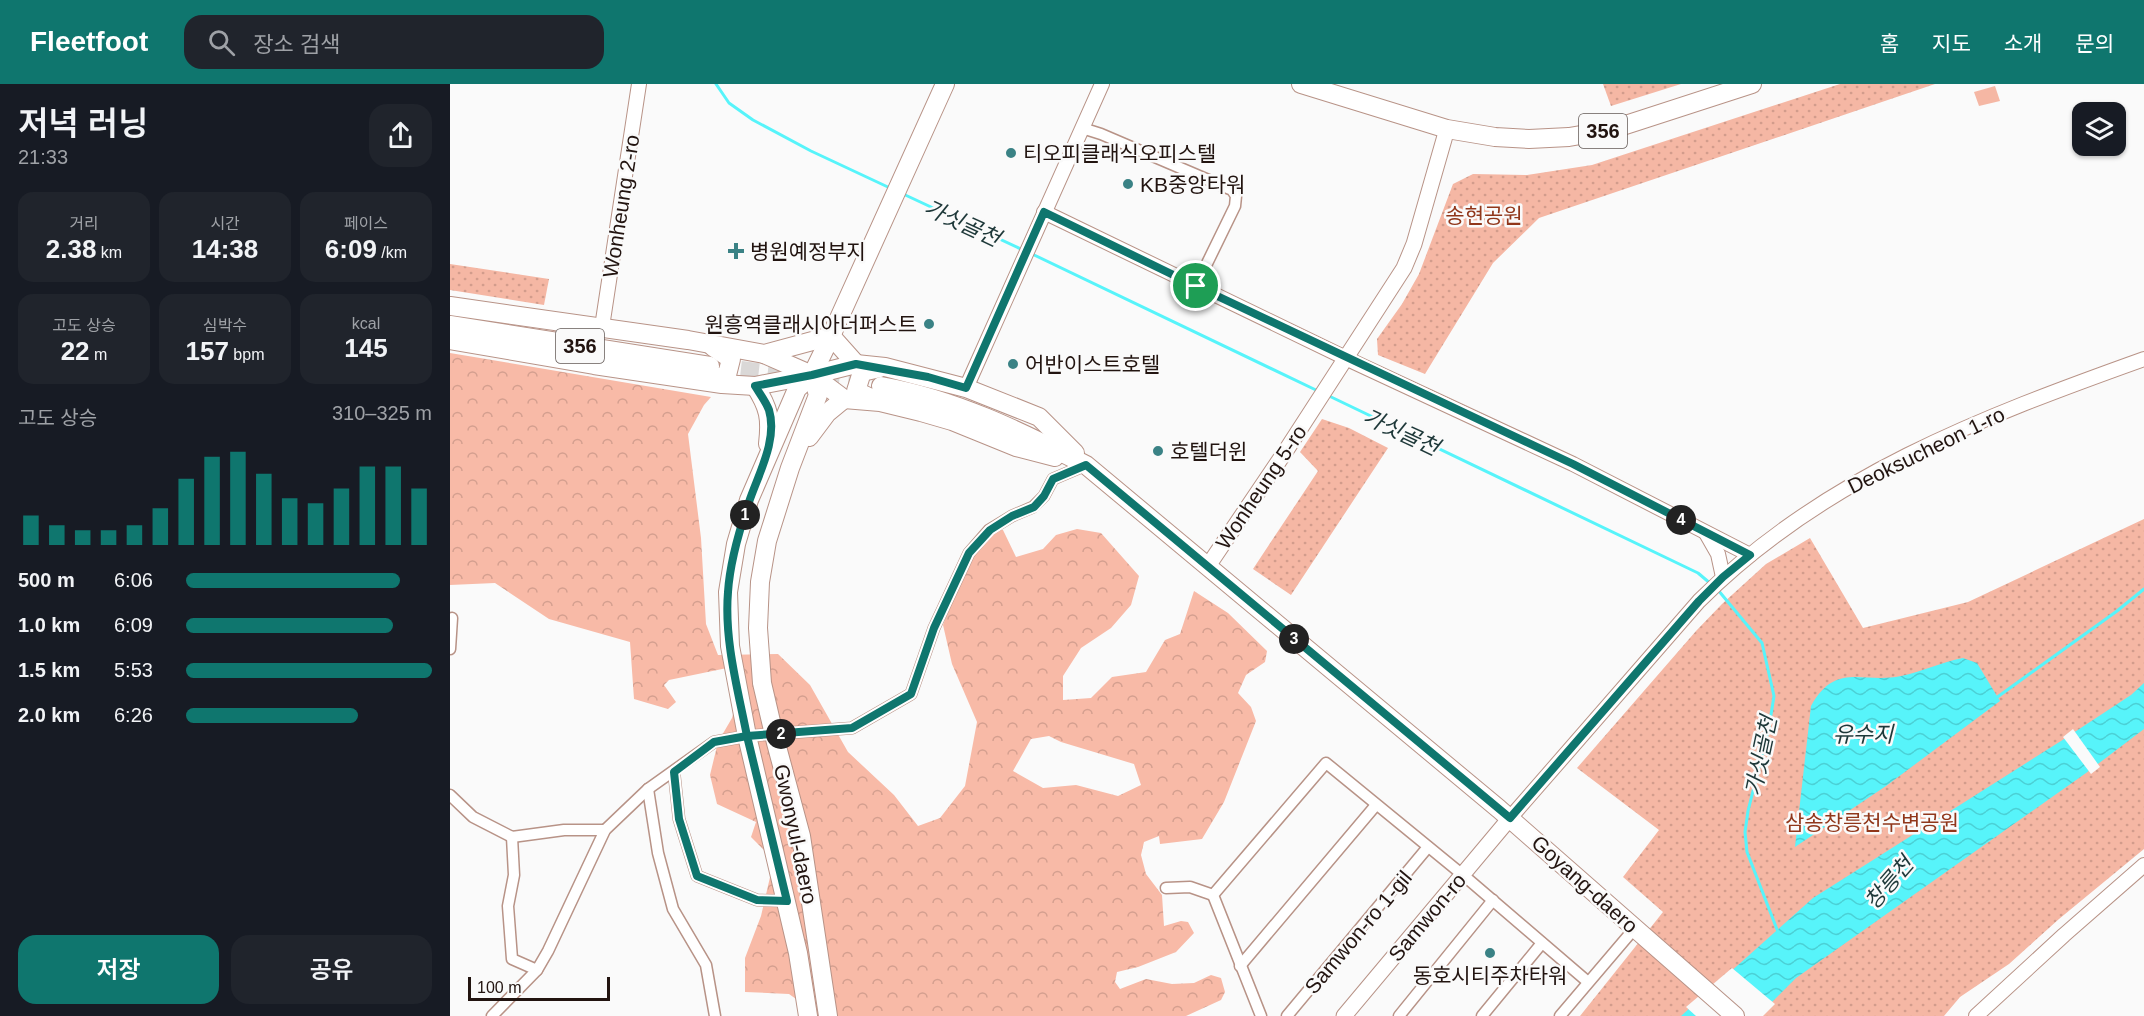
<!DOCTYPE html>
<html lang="ko">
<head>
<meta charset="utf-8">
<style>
	:root { --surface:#171b24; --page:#20242c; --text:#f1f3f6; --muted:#9ea1a6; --accent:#0f766e }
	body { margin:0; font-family:Helvetica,"Noto Sans KR",sans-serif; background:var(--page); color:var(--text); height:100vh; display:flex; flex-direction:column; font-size:22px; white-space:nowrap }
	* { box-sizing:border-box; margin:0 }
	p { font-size:20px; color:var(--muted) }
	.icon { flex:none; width:33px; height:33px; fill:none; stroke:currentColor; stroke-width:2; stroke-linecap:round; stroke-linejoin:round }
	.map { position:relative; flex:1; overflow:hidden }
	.details { display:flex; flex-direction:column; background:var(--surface); width:450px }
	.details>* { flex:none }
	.fabs { position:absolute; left:1622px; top:18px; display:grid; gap:12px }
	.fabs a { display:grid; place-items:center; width:54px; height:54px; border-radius:12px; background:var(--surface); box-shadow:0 2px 4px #0004; font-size:30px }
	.scale { position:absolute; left:18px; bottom:15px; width:142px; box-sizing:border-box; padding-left:6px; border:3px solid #221410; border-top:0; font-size:16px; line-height:21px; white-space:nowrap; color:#221410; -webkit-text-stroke:4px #fafafa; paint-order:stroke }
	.pin { position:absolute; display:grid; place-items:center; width:51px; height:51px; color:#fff; margin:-26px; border:3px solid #fff; border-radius:50%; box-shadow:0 2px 6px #0007 }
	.km { position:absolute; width:30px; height:30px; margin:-15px; border-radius:50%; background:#222; color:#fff; font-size:16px; line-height:30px; text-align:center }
	.round { display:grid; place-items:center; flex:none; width:63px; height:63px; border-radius:18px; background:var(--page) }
	.summary { display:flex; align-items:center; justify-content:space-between; height:102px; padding:0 18px }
	h1 { font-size:33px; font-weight:600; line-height:45px }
	.figures { display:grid; grid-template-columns:repeat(3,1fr); gap:9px; height:102px; padding:6px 18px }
	.figures div { display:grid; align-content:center; border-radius:15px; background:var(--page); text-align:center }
	.figures b { font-size:26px; font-weight:600 }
	.figures small { font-size:16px; font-weight:400 }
	.figures p { font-size:16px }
	.chart { height:168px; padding:12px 18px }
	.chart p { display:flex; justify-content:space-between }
	.chart svg { width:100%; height:108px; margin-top:6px; stroke:var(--accent); stroke-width:6 }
	.action { display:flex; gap:12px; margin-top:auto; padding:12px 18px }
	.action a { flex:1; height:69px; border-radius:18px; background:var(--accent); color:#fff; font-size:24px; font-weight:600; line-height:69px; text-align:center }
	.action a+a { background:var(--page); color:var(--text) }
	ul { padding:0 18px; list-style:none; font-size:20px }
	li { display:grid; grid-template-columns:96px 72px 1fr; align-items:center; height:45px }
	li i { height:15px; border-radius:8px; background:var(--accent) }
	header { display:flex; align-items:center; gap:36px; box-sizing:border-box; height:84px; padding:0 30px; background:var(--accent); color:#fff }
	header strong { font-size:28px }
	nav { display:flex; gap:33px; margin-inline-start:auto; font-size:21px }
	.search { width:420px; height:54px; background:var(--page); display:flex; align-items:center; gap:15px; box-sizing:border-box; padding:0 21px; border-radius:18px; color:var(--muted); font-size:22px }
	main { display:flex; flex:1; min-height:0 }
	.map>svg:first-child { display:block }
	.green { fill:url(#green-dots) }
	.forest { fill:url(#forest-crowns); fill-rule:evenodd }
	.pitch { fill:#f5b7a4 }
	.water { fill:url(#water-waves) }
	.pier { fill:#fafafa }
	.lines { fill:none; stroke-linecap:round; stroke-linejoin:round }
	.stream { stroke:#57f4fa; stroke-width:3 }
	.primary-tunnel { stroke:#dad8d7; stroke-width:18; stroke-dasharray:18 9; stroke-linecap:butt }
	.minor-casing { stroke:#b89387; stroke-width:13 }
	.tertiary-casing { stroke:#b89387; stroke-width:16 }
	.secondary-casing { stroke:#b89387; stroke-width:17 }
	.primary-casing { stroke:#b89387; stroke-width:20 }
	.minor { stroke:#fff; stroke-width:10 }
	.tertiary { stroke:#fff; stroke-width:14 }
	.secondary { stroke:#fff; stroke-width:15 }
	.primary { stroke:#fff; stroke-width:18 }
	.route-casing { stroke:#fff; stroke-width:12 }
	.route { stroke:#0f766e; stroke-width:8 }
	.poi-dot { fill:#3a8285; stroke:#fafafa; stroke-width:2 }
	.labels { text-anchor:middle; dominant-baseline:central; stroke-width:5; stroke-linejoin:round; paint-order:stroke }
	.shield { fill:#fafafa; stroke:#635956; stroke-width:1.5 }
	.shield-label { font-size:20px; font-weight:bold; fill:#221410 }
	.poi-label { font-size:21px; fill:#221410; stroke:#fafafa; text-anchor:start }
	.street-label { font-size:21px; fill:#221410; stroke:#fafafa }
	.park-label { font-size:21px; fill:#90371b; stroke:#fafafa }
	.water-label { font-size:22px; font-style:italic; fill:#1e3839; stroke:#fafafa }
</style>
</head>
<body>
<header>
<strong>Fleetfoot</strong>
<div class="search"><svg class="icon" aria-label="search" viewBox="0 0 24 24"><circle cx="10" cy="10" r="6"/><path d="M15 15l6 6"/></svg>장소 검색</div>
<nav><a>홈</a><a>지도</a><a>소개</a><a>문의</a></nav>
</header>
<main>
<section class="details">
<div class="summary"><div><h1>저녁 러닝</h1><p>21:33</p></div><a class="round"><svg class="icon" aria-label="share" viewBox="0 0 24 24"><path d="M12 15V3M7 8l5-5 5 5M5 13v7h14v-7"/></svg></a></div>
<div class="figures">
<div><p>거리</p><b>2.38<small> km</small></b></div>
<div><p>시간</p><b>14:38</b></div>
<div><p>페이스</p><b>6:09<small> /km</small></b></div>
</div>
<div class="figures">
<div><p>고도 상승</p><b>22<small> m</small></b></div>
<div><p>심박수</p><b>157<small> bpm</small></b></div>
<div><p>kcal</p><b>145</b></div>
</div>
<div class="chart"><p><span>고도 상승</span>310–325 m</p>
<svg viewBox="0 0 160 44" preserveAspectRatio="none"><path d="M5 44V32M15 44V36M25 44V38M35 44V38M45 44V36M55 44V29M65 44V17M75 44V8M85 44V6M95 44V15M105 44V25M115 44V27M125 44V21M135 44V12M145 44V12M155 44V21"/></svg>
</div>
<ul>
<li><b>500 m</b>6:06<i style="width:87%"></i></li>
<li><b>1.0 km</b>6:09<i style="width:84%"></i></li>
<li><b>1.5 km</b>5:53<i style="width:100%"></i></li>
<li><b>2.0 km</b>6:26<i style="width:70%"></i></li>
</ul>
<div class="action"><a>저장</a><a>공유</a></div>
</section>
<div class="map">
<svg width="1694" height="932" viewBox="0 0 1694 932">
	<defs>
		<pattern id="green-dots" width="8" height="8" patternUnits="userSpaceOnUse" patternTransform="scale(1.5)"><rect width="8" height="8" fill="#f5b7a4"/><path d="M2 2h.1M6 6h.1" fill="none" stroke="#d29c8c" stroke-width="1.8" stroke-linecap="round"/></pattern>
		<pattern id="forest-crowns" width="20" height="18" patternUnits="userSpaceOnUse" patternTransform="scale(1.5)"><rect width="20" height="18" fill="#f8baa7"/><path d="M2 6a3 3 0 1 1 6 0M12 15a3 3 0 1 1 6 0" fill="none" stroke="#d49f8f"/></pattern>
		<pattern id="water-waves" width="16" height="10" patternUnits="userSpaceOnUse" patternTransform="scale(1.5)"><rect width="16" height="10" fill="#57f4fa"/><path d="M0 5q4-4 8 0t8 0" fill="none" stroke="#4bd0d5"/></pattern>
	</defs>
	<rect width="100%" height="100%" fill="#fafafa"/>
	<g class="green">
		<path d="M1153,0H1231L1161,22Z"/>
		<path d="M1390,0H1485L1089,134L1043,179L975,290L928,271L927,255L952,220L969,190L1003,100L1023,90L1077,91L1142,81Z"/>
		<path d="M0,180L99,195L94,221L0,206Z"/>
		<path d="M872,335L899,344L938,364L841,511L803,485L868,387L850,368Z"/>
		<path d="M1694,435V765L1609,835L1559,880L1510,913L1494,932H1130L1213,828L1173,793L1209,746L1127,684L1246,547L1272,520L1316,480L1360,454L1413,544L1518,518Z"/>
	</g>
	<path class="forest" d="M0,269L261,313L254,321L238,350L251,454L256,540L268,571L328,570L360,601L398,668L444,711L468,742L490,734L515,702L527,638L502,580L493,541L519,469L539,446H553L566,473L593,465L606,451L627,445L651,449L689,492L681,521L661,544L631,564L613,592V616L641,614L662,593L696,588L715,556L730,550L744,507L778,529L817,567L815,578L796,591L788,609L801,623L806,637L774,718L752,755L710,760L709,752L694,758L691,771L696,790L712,811L714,842L731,837L738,838L744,849L726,868L688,883L667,888L665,898L670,905L696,895L722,900L744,899L761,891L771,894L775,908L771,916L736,932H370L339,910L295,908V874L311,832L324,776L301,753L306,738L267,720L260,691L268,658L282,634L290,605L277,584L219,596L214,601L226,618L218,625L184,615L180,558L99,535L45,499L0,501ZM599,652L611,658L684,680L691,701L668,712L626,701L593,704L563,687L581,655Z"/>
	<path class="pitch" d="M1545,2L1550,17L1529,22L1524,8Z"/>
	<g class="water">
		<path d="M1513,574L1527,579L1550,617L1436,702L1345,763L1361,622C1386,577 1412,600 1451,592C1472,588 1491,578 1513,574Z"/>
		<path d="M1694,599V645L1636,689L1346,894L1308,932H1231L1363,814L1611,657L1681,611Z"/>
	</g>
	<g class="pier">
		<path d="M1623,645L1650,683L1641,690L1613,653Z"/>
		<path d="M1282,884L1325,920L1313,932H1246L1236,923Z"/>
	</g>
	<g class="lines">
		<g class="stream">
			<path d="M266,0L279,19L303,36L361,67L440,104"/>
			<path d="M451,109L573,166"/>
			<path d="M582,170L868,307"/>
			<path d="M877,311L1248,489L1261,500"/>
			<path d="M1268,506L1312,559L1324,612L1319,643L1298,727L1295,748L1297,768L1328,848"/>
			<path d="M1546,614L1667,527L1694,505"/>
		</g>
		<path class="primary-tunnel" d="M264,283L431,302"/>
		<g class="minor-casing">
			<g id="minor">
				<path d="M632,44L651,50L782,106L786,112L785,122L746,202"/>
				<path d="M0,565L2,534"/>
				<path d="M224,688L229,735L247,792L307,816L337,817"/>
				<path d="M198,705L208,769L223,825L256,881L265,932"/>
				<path d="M0,711L23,733L62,753L114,746H155"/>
				<path d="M62,753L64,791L58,822L62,875L87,886"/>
				<path d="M716,804L740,803L763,811"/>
				<path d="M790,882L926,721"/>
				<path d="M42,932L87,886L98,867L155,746L198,705L264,658L297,652L402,644L461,610L484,544L519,469L539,446L562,432L583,423L594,412L603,395L636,381"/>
				<path d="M811,932L763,811L876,679L1019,796L1138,898"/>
				<path d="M837,932L978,763"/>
				<path d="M949,932L1043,816"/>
				<path d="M1032,932L1092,859"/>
				<path d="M1110,932L1184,845"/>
			</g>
		</g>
		<g class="tertiary-casing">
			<g id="tertiary">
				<path d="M594,128L906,279L1123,380L1300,471"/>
				<path d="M152,243L189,0"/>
				<path d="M516,304L652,0"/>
				<path d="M1256,449L1268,470L1273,493"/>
				<path d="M1060,734L1249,517C1373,393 1532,333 1694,275"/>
				<path d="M1526,932L1614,851L1694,781"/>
			</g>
		</g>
		<g class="secondary-casing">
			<g id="secondary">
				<path d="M758,482L835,368L954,184L964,160L997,45"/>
				<path d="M894,932L1060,734"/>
			</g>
		</g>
		<g class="primary-casing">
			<g id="primary">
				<path d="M851,0L997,45L1045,53L1079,55L1119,53L1160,46L1302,0"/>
				<path d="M0,222L238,256L314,270L362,291L394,315L430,318L471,328L502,337L566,363L605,373"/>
				<path d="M0,241L260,282"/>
				<path d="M0,256L144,281L272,300L305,302L362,291L406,280L435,283L516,304L589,333L625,369"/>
				<path d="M314,270L381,252L406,280"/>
				<path d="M362,291L368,311L340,384L317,457L310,498L308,544L312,599L326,659L351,752L378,932"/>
				<path d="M257,296L277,291L281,275L263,263"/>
				<path d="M305,302C319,324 321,334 318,360"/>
				<path d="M431,302C505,315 570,347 636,381L1049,725L1285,932"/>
				<path d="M425,316L406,307L412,288L430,284"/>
				<path d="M359,353L377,329L394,315"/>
				<path d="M358,932L348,869L297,652L280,562L278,508L286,460L299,416L347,305L362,291L381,252L495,0"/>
			</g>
		</g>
		<use href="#minor" class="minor"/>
		<use href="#tertiary" class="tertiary"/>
		<use href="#secondary" class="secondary"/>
		<use href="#primary" class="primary"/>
	</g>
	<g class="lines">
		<g class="route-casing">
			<path id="route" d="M746,202L594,128L516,304L478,293L406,280L362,291L305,302C310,310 316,318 319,326C328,356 308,391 299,418C289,447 280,477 278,508C274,556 288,606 297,652L264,658L224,688L229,735L247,792L307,816L337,817L297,652L402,644L461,610L484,544L519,469L540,446L562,432L584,423L594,412L603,395L636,381L1060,734L1249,517L1273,493L1300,471L1123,380L746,202"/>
		</g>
		<use href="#route" class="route"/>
	</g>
	<g class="poi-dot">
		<circle cx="561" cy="69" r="6"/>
		<circle cx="678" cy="100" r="6"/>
		<path d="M283 158h6v6h6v6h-6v6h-6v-6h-6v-6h6z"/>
		<circle cx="479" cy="240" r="6"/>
		<circle cx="563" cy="280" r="6"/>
		<circle cx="708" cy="367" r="6"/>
		<circle cx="1040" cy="869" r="6"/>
	</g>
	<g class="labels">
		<g class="shield">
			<rect x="1129" y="30" width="48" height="34" rx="4.5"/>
			<rect x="106" y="245" width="48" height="34" rx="4.5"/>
		</g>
		<g class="shield-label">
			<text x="1153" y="47">356</text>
			<text x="130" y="262">356</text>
		</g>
		<g class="poi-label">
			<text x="573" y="69">티오피클래식오피스텔</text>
			<text x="690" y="100">KB중앙타워</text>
			<text x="300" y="167">병원예정부지</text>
			<text x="467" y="240" text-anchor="end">원흥역클래시아더퍼스트</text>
			<text x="575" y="280">어반이스트호텔</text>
			<text x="720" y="367">호텔더윈</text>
			<text x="1040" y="891" text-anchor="middle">동호시티주차타워</text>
		</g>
		<g class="street-label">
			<text transform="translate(171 122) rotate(-81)">Wonheung 2-ro</text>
			<text transform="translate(1476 366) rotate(-26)">Deoksucheon 1-ro</text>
			<text transform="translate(811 403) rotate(-56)">Wonheung 5-ro</text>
			<text transform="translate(346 750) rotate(78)">Gwonyul-daero</text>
			<text transform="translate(1135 800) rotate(42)">Goyang-daero</text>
			<text transform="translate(977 833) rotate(-50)">Samwon-ro</text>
			<text transform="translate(908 848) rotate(-50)">Samwon-ro 1-gil</text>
		</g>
		<g class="park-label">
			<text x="1034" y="131">송현공원</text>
			<text x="1422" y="738">삼송창릉천수변공원</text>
		</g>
		<g class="water-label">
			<text transform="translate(512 139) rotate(25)">가싯골천</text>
			<text transform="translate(951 348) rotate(25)">가싯골천</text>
			<text x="1413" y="650">유수지</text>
			<text transform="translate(1311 672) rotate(-78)">가싯골천</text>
			<text transform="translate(1439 799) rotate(-49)">창릉천</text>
		</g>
	</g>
</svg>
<div class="fabs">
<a><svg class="icon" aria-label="layers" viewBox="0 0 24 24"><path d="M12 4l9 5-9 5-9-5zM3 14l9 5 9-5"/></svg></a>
</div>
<div class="scale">100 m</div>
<div class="pin" style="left:746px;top:202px;background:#1e9e55"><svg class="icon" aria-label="arrive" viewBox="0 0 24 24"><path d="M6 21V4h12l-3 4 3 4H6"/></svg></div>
<b class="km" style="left:295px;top:431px">1</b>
<b class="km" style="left:331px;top:650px">2</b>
<b class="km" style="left:844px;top:555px">3</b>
<b class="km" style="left:1231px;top:436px">4</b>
</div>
</main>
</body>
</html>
